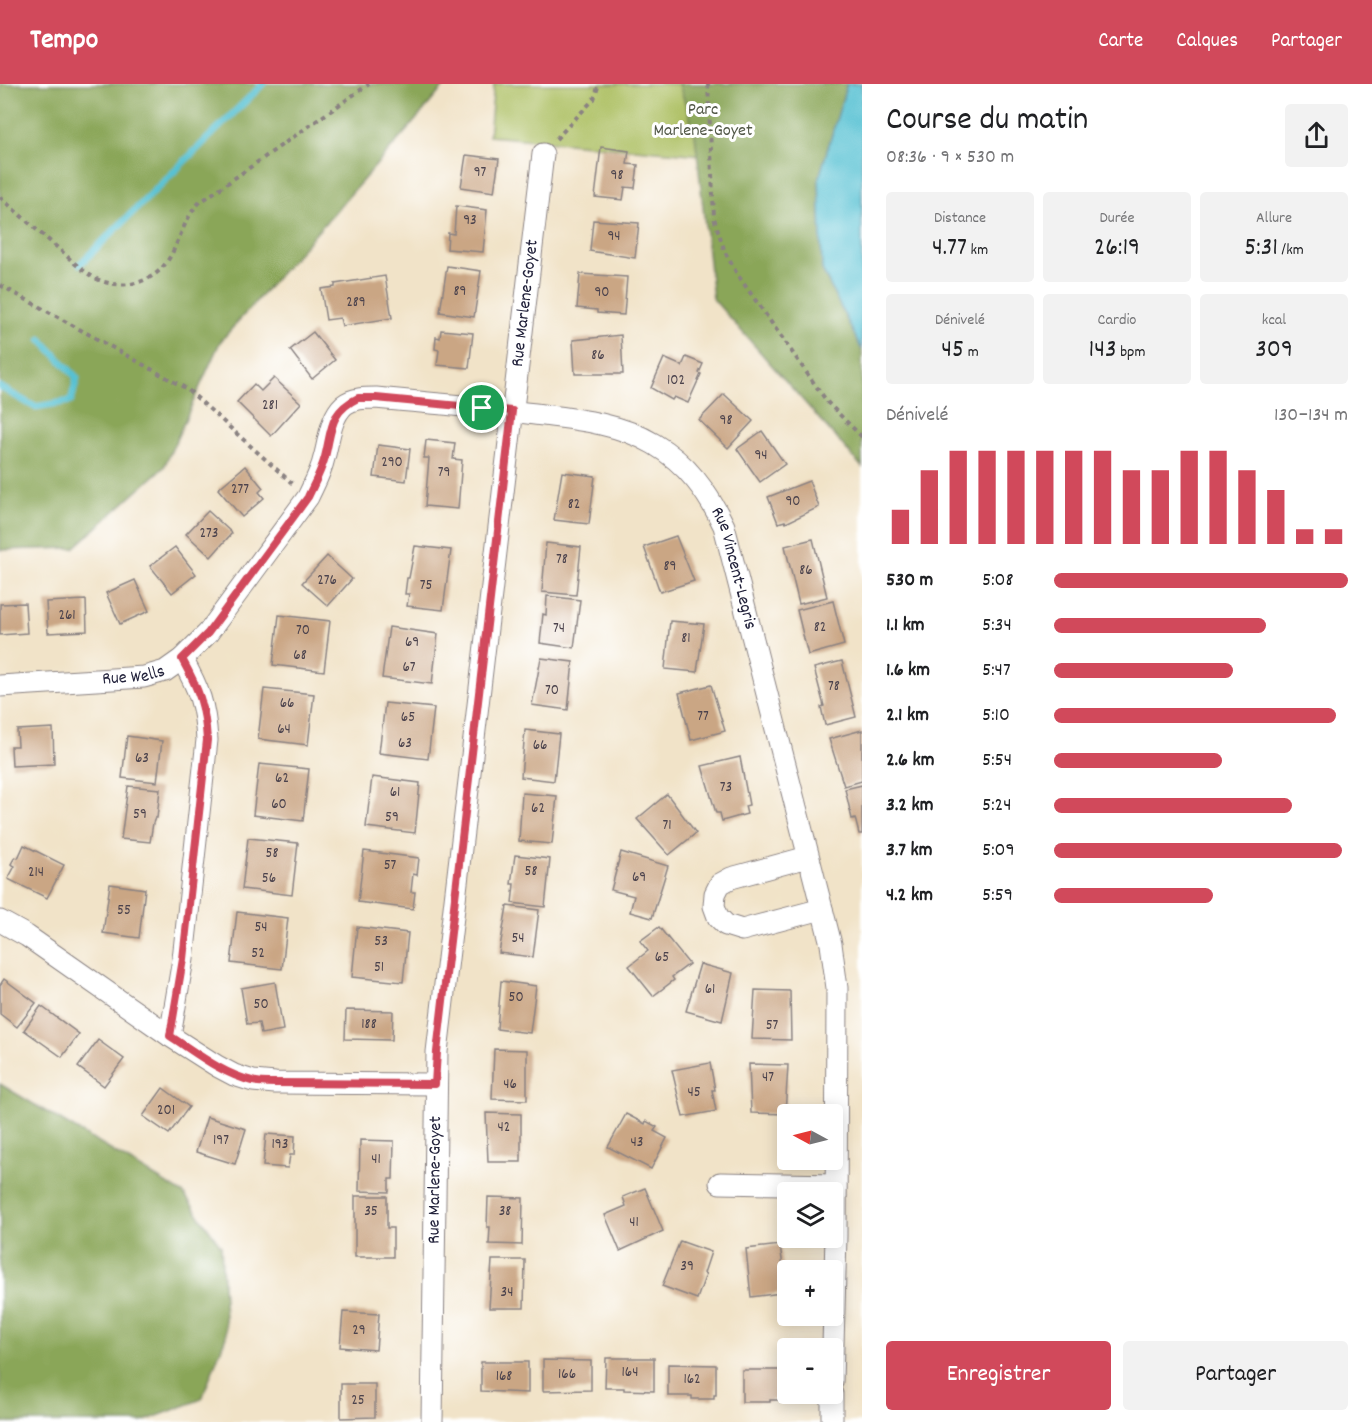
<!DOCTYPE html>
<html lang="fr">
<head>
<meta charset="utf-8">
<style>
	:root { --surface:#fff; --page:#f2f2f2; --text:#202124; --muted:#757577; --accent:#d1495b }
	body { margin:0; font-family:Dekko,sans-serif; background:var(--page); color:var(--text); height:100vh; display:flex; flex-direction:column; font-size:22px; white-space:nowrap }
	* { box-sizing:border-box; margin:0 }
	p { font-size:20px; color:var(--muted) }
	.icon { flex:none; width:33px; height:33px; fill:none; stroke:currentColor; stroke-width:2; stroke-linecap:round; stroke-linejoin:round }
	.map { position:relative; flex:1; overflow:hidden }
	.drawer { display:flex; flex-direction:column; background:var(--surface); width:510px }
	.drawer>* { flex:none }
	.needle { width:39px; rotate:277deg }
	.tools { position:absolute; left:777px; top:1020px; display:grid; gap:12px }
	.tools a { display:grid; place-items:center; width:66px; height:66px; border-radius:6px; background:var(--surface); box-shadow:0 3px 15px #0003; font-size:30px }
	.pin { position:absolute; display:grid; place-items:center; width:51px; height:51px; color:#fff; margin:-26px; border:3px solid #fff; border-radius:50%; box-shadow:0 2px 6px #0007 }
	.round { display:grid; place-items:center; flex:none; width:63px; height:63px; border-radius:6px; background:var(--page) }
	.summary { display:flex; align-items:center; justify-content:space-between; height:102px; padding:0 24px }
	h1 { font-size:33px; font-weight:600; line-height:45px }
	.figures { display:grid; grid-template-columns:repeat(3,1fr); gap:9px; height:102px; padding:6px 24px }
	.figures div { display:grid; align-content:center; border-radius:6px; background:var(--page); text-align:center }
	.figures b { font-size:26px; font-weight:600 }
	.figures small { font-size:16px; font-weight:400 }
	.figures p { font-size:16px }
	.chart { height:168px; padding:12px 24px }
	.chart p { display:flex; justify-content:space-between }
	.chart svg { width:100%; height:108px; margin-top:6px; stroke:var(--accent); stroke-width:6 }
	.cta { display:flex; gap:12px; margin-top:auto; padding:12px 24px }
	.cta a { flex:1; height:69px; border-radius:6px; background:var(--accent); color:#fff; font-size:24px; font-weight:600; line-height:69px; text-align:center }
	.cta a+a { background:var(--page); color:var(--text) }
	ul { padding:0 24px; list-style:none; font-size:20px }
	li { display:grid; grid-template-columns:96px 72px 1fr; align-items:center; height:45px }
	li i { height:15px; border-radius:8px; background:var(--accent) }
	header { display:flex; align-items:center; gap:36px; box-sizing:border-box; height:84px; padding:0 30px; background:var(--accent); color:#fff }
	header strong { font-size:28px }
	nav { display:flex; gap:33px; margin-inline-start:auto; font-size:21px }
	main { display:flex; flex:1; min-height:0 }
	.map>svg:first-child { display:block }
	.green { fill:#adc063; stroke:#68714f; stroke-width:1.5 }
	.forest { fill:#8aa659; stroke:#56644a; stroke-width:1.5 }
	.water { fill:#57c1d3; stroke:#3c7287; stroke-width:1.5 }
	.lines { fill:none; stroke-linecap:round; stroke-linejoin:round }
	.stream { stroke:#57c1d3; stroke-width:7 }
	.building { fill:#caa684 }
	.minor-casing { stroke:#8a8282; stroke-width:23 }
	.path { stroke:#8a8282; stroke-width:4; stroke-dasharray:4.5 4.5; stroke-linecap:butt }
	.minor { stroke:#fff; stroke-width:21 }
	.route-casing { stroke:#fff; stroke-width:12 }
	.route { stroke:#d1495b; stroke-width:8 }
	.labels { text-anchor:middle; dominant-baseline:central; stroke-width:6; stroke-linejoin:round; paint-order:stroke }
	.number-label { font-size:15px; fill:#4c434d }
	.park-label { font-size:18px; fill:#535949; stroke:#fff }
	.street-label { font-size:18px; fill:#22223b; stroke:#fff }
</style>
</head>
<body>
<header>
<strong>Tempo</strong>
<nav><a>Carte</a><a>Calques</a><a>Partager</a></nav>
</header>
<main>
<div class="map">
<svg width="862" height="1338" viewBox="0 0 862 1338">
	<rect width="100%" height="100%" fill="#fff"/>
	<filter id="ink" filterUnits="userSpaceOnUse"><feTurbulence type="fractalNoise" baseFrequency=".0167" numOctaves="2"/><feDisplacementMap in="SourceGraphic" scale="12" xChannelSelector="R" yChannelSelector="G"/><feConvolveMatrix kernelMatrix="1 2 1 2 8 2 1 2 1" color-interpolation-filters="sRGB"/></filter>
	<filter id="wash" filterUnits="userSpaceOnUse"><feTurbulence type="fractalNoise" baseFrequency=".008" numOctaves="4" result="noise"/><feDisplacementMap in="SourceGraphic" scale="24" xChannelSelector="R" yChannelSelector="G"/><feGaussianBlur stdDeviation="1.35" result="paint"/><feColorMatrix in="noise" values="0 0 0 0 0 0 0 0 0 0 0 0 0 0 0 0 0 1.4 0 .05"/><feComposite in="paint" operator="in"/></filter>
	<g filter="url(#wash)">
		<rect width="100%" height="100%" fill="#f1e3c8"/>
		<path class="green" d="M494,0H741L735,74L489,52Z"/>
		<g class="forest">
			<path d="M0,0H446L409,44L220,258L164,383L74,464L0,466Z"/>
			<path d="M679,0H847L819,94L822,185L862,266V383L713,215L695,50Z"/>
			<path d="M0,1000L184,1110L221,1162L226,1252L202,1315L142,1338H0Z"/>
		</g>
		<path class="water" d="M847,0H862V266L822,185L819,94Z"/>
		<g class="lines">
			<g class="stream">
				<path d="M80,180L263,0"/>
				<path d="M0,303L35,323L71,317L77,294L41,255"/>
			</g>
		</g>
		<g id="blocks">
			<g class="building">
				<path d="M601,63L629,67L627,80L638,81L635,104L625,103L623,116L595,113Z"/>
				<path d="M466,71L499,75L494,108L461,103Z"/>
				<path d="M456,122L487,126L483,168L447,165L448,149L454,150Z"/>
				<path d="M593,136L639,139L635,174L590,167Z"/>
				<path d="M447,182L481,187L474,233L440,228Z"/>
				<path d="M580,190L627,193L624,231L597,229V226L577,224Z"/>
				<path d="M385,192L392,234L342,242L340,234L326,236L321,205L335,203V200Z"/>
				<path d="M441,246L473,249L469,284L437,281L439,266L435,265L436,253L440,254Z"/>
				<path d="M313,248L335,276L312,295L290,266Z"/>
				<path d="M621,251L623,290H575L573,256Z"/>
				<path d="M686,273L703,280L699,289L701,290L688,319L674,313L672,316L651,304L664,274L682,282Z"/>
				<path d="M274,294L301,319L271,352L237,318L254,300L261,307Z"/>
				<path d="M724,310L753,337L728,364L699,336Z"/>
				<path d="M762,347L785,380L760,398L737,365Z"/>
				<path d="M426,356L455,359L453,375L462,376L458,425L425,422L429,374H424Z"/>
				<path d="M378,361L410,365L406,397L374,393Z"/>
				<path d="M245,382L263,404L259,408L264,414L242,433L218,405Z"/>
				<path d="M562,388L595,392L589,440L554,436Z"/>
				<path d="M809,397L819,423L786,439L785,437L778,439L768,413Z"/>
				<path d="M208,427L232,449L211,473L186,450Z"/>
				<path d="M676,452L694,497L660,508L644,463Z"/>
				<path d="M813,455L827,513L799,520L785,462Z"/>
				<path d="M546,459L581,463L576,511L542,508Z"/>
				<path d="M415,462L451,466L443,526L407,522L409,510H405L407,494H409Z"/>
				<path d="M175,463L196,490L172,509L150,482Z"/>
				<path d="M327,472L352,495L328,522L302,499Z"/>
				<path d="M135,496L149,527L120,540L106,509Z"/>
				<path d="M547,512L580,516L574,564L540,559L543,530L546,531Z"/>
				<path d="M86,516L87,547L48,549L46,518Z"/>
				<path d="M833,517L844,561L808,571L797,526Z"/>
				<path d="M25,519L27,549L0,551V520Z"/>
				<path d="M279,531L330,537L324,587L273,581Z"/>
				<path d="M670,537L704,540L697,588L665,585Z"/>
				<path d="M389,543L438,550L432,600L382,594Z"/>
				<path d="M541,574L573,578L568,626L532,621Z"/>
				<path d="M842,577L856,633L825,641L821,623L824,622L814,584Z"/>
				<path d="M711,601L725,647L691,656L679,609Z"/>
				<path d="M264,605L314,610L308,661L258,655Z"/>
				<path d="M385,619L434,624L428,675L379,669Z"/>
				<path d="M53,644L54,680L12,682L11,662H18L17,646Z"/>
				<path d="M525,646L559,650L554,697L521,693Z"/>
				<path d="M862,646V697L844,702L829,655Z"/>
				<path d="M127,652L162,657L157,698L122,694Z"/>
				<path d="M740,673L749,721L745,722L747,730L722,737L720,729H716L702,682Z"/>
				<path d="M259,680L309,685L303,737L253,731Z"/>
				<path d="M372,693L420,699L415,749L366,743Z"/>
				<path d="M862,701V750H859L855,734L852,735L845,705Z"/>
				<path d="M128,702L160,705L157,734H155L153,739L150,758L121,755Z"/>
				<path d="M522,709L557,712L552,760L519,757Z"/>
				<path d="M667,710L696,749L669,771L637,735Z"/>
				<path d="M248,754L298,759L292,811L242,805Z"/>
				<path d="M24,761L64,781L47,814L8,795L15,782L11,780L15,773L18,774Z"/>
				<path d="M364,767L419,774L417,791L413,790L411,808H415L413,825L358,818Z"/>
				<path d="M621,768L668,782L652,834L630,828L634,812L611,806Z"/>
				<path d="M515,771L550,775L545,823L512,819L514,800H511Z"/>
				<path d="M110,800L145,805L139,854L103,849Z"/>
				<path d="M507,822L539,826L533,873L499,869Z"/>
				<path d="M237,828L288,834L282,885L231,879Z"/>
				<path d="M357,843L408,849L403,898L352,893Z"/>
				<path d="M659,843L689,880L672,893L674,896L653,912L629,882L648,867L640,857Z"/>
				<path d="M700,880L733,889L722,937L686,927Z"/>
				<path d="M4,895L36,919L17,943L0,930V901Z"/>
				<path d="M501,897L536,902L530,949L497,945Z"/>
				<path d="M275,898L283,946L261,950L259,939L247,940L241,904Z"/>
				<path d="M755,906L790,907L791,956L752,955Z"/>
				<path d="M41,922L79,950L62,973L24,946Z"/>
				<path d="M346,926L393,927L392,956L345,955Z"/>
				<path d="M98,956L124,975L104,1002L78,983Z"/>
				<path d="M494,965L527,966V1016L492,1015Z"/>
				<path d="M710,979L715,1006H712L716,1027L683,1033L672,986Z"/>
				<path d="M749,980L788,981L785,1030L751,1029Z"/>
				<path d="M163,1004L189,1023L169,1050L143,1032Z"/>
				<path d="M486,1029L521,1030V1078H488Z"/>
				<path d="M626,1030L645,1040L646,1037L657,1043L654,1047L667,1054L651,1085L608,1063Z"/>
				<path d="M207,1033L246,1045L235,1080L196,1068Z"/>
				<path d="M266,1050L295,1052L294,1071H290L288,1084L263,1082Z"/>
				<path d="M360,1056L394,1057L393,1095H389V1108L359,1107Z"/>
				<path d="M645,1104L663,1147L620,1167L605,1131L626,1122L623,1113Z"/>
				<path d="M355,1112H387V1144H393V1173H355Z"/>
				<path d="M488,1113L523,1114L522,1161L489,1160L490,1143H487Z"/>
				<path d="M680,1157L711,1168L704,1189L706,1190L697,1215L662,1202Z"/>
				<path d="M780,1161L783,1183H785L788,1208L751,1213L746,1165Z"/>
				<path d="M492,1176H525L524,1224H489Z"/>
				<path d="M343,1228L379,1230L376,1266L340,1263Z"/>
				<path d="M606,1274H654V1307L624,1306V1304H605Z"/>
				<path d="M543,1276L591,1277V1306L543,1307Z"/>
				<path d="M481,1278H528V1309L481,1307Z"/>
				<path d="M668,1280L716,1281V1311H714V1315H692V1312H668Z"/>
				<path d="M742,1286H788L789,1316H770V1318H742Z"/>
				<path d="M341,1300H375V1333L341,1334Z"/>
			</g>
		</g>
	</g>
	<g filter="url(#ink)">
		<use href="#blocks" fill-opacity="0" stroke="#8a8282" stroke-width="1.5"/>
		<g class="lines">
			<g class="minor-casing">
				<g id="minor">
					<path id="s1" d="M0,602L144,593L165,587L182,575L208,549L308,413C314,400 321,388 324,374C329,357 330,334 344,321C353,314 365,314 376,314C429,319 482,323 535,330C575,335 619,339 654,360C688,380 708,409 724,442L831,860L837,904L836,1152L832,1298"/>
					<path d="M808,773L731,794L720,800L715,810L714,822L718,833L726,841L742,846L822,825"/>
					<path d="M0,837L27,852L170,952L217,982L234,991L253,997L275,999L435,1000"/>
					<path d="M170,952L183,875L207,656C205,621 199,605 182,575"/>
					<path d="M720,1099L835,1101"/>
					<path id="s2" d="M432,1338L437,968L543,70"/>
					<path d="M832,1338V1310"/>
				</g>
			</g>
			<g class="path">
				<path d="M708,0L714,134L725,168L737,190L828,319L862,353"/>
				<path d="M556,55L594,15L599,0"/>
				<path d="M0,113C20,131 39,148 59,165C70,175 82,187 95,194C116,205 143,202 160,186C179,167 180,139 199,119L369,0"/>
				<path d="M0,201L187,305L293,400"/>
			</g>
			<use href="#minor" class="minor"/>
		</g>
	</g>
	<g class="lines" filter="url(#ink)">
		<g class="route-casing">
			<path id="route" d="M358,314H376L512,327L437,968L435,1000L275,999C268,999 259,999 252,997C222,990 195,968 170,952L183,875L207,656C205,621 199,606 182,575L208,549L308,413C314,400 321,388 325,373C332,346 329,328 358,314Z"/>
		</g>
		<use href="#route" class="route"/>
	</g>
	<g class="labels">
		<g class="number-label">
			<text x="480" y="89">97</text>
			<text x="617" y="92">98</text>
			<text x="470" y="137">93</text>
			<text x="614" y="153">94</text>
			<text x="460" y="208">89</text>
			<text x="602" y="209">90</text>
			<text x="356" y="219">289</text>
			<text x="598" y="272">86</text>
			<text x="676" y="297">102</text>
			<text x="270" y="322">281</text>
			<text x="726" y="337">98</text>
			<text x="761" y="372">94</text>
			<text x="392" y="379">290</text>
			<text x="444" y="389">79</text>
			<text x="240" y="406">277</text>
			<text x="793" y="418">90</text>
			<text x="574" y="421">82</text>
			<text x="209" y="450">273</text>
			<text x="562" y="476">78</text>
			<text x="670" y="483">89</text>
			<text x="806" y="487">86</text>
			<text x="327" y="497">276</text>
			<text x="426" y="502">75</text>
			<text x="67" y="532">261</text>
			<text x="820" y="544">82</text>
			<text x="559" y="545">74</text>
			<text x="303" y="547">70</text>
			<text x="686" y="555">81</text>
			<text x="412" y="559">69</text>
			<text x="300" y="572">68</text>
			<text x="409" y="584">67</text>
			<text x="834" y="603">78</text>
			<text x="552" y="607">70</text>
			<text x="287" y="620">66</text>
			<text x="703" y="633">77</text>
			<text x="408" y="634">65</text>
			<text x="284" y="646">64</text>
			<text x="405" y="660">63</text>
			<text x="540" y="662">66</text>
			<text x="142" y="675">63</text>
			<text x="282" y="695">62</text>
			<text x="726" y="704">73</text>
			<text x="395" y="709">61</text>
			<text x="279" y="721">60</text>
			<text x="538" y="725">62</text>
			<text x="140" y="731">59</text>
			<text x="392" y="734">59</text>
			<text x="667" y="742">71</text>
			<text x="272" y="770">58</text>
			<text x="390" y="782">57</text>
			<text x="531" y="788">58</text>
			<text x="36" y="789">214</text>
			<text x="639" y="794">69</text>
			<text x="269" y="795">56</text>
			<text x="124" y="827">55</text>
			<text x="261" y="844">54</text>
			<text x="518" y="855">54</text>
			<text x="381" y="858">53</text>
			<text x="258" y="870">52</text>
			<text x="662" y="874">65</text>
			<text x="379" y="884">51</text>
			<text x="710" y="906">61</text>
			<text x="516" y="914">50</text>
			<text x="261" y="921">50</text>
			<text x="369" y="941">188</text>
			<text x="772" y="942">57</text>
			<text x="768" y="994">47</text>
			<text x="510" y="1001">46</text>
			<text x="694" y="1009">45</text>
			<text x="166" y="1027">201</text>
			<text x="504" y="1044">42</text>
			<text x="221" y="1057">197</text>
			<text x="637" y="1059">43</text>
			<text x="280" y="1061">193</text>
			<text x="376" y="1076">41</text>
			<text x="371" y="1128">35</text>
			<text x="505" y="1128">38</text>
			<text x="634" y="1139">41</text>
			<text x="687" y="1183">39</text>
			<text x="507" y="1209">34</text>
			<text x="359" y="1247">29</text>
			<text x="630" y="1289">164</text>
			<text x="567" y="1291">166</text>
			<text x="504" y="1293">168</text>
			<text x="692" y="1296">162</text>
			<text x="358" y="1317">25</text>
		</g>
		<g class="park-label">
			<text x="703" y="26">Parc<tspan x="703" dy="21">Marlene-Goyet</tspan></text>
		</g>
		<g class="street-label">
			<text stroke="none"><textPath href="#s2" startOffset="1124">Rue Marlene-Goyet</textPath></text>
			<text stroke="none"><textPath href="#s1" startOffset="962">Rue Vincent-Legris</textPath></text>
			<text stroke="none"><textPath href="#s1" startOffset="134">Rue Wells</textPath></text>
			<text stroke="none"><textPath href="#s2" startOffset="242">Rue Marlene-Goyet</textPath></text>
		</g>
	</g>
</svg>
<div class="tools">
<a><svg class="needle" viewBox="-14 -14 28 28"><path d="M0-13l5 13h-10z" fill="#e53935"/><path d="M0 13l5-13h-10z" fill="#757577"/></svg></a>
<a><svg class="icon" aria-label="layers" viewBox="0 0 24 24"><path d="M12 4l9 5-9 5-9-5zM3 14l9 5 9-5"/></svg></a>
<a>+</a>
<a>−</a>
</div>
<div class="pin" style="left:482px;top:324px;background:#1e9e55"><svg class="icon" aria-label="arrive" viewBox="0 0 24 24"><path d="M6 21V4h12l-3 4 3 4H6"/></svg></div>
</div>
<section class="drawer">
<div class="summary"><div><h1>Course du matin</h1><p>08:36 · 9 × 530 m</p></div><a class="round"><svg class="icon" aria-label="share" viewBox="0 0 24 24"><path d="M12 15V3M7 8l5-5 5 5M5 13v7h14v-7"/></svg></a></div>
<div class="figures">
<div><p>Distance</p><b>4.77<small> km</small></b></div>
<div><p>Durée</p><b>26:19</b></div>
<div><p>Allure</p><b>5:31<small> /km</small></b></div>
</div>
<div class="figures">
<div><p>Dénivelé</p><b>45<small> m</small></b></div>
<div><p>Cardio</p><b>143<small> bpm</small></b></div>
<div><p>kcal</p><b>309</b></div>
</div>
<div class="chart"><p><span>Dénivelé</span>130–134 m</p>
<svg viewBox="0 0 160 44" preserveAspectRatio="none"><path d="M5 44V30M15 44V14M25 44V6M35 44V6M45 44V6M55 44V6M65 44V6M75 44V6M85 44V14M95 44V14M105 44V6M115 44V6M125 44V14M135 44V22M145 44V38M155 44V38"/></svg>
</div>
<ul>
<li><b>530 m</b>5:08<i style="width:100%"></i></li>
<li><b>1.1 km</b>5:34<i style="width:72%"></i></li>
<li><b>1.6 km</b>5:47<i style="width:61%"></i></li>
<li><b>2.1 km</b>5:10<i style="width:96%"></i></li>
<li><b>2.6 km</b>5:54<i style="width:57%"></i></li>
<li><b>3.2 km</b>5:24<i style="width:81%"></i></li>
<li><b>3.7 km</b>5:09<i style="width:98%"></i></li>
<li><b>4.2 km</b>5:59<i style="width:54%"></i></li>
</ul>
<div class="cta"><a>Enregistrer</a><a>Partager</a></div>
</section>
</main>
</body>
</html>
